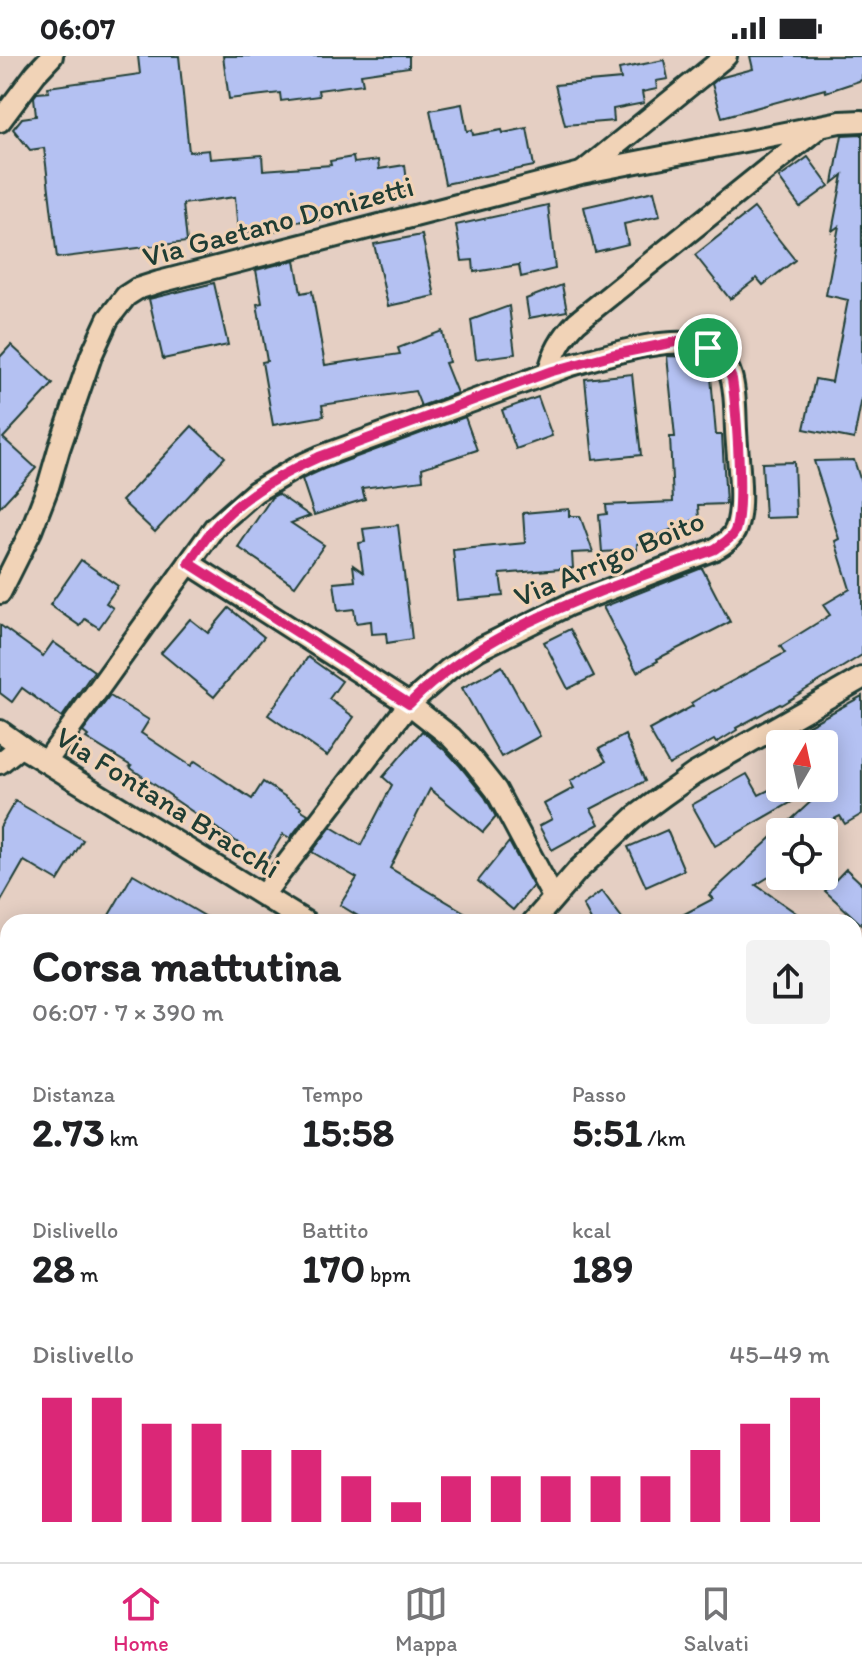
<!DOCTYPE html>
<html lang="it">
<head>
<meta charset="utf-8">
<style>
	:root { --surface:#fff; --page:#f2f2f2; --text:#202124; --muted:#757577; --line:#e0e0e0; --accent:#db2777 }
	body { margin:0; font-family:Itim,sans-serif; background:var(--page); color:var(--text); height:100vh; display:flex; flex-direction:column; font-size:30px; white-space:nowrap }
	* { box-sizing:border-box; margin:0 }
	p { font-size:26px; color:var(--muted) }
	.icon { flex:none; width:44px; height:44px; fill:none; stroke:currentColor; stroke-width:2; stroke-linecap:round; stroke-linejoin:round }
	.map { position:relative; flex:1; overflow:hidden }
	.drawer { position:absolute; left:0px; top:858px; width:862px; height:648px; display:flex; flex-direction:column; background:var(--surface); border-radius:24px 24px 0 0; box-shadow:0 4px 20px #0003 }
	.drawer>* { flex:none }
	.needle { width:52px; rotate:9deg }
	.fabs { position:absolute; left:766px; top:674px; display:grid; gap:16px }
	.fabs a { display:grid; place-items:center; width:72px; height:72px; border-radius:8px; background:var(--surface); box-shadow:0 4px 20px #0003; font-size:40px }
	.pin { position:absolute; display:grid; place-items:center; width:68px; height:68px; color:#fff; margin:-34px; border:4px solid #fff; border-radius:50%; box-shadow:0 2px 8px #0007 }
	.round { display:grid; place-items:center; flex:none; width:84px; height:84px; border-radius:8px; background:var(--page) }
	.overview { display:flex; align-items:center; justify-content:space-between; height:136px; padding:0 32px }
	h1 { font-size:44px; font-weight:700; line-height:60px }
	.stats { display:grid; grid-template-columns:repeat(3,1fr); gap:12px; height:136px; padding:8px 32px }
	.stats div { display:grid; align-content:center }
	.stats b { font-size:40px; font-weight:700 }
	.stats small { font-size:22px; font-weight:400 }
	.stats p { font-size:22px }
	.chart { height:224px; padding:16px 32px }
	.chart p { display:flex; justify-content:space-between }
	.chart svg { width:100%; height:144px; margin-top:8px; stroke:var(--accent); stroke-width:6 }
	.status { display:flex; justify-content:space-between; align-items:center; height:56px; padding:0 40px; background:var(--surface); direction:ltr }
	.status svg { height:22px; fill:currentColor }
	.dock { display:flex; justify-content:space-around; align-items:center; height:112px; border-top:2px solid var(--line); background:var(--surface); font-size:22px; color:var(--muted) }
	.dock a { display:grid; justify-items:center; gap:4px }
	.dock .current { color:var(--accent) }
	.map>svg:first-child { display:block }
	.building { fill:#b4c1f2; stroke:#1f3d34; stroke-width:2 }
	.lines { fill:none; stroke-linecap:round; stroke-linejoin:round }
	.street-casing { stroke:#1f3d34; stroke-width:26 }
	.street { stroke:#f1d3b7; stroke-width:20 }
	.route-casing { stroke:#fff; stroke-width:16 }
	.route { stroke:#db2777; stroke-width:10 }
	.labels { text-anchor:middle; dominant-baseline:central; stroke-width:6; stroke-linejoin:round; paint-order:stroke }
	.street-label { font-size:30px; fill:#1f3d34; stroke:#f1d3b7 }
</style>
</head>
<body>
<div class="status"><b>06:07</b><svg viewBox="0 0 49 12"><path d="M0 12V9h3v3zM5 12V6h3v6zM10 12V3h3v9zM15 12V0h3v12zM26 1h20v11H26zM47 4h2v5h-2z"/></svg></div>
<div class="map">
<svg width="862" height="1506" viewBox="0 0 862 1506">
	<rect width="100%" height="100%" fill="#e5cfc3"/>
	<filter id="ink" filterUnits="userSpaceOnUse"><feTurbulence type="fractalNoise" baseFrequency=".0125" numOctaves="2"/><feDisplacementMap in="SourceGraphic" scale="16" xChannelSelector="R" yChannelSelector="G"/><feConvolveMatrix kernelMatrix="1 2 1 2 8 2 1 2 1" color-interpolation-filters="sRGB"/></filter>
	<g filter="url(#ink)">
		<g class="building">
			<path d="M138,0H179L189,96L209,94L210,103L262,99L263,114L331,109L330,105L353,101L354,107L378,104L379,113L405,109L408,135L339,149L340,153L319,156V164L280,167L281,174L238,177L235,141L183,148L187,186L57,202L44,92L30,94L13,73L22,62L36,60L34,41L37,37L49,36L48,31L140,18Z"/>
			<path d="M223,0H409V11L361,18L363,28L318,34L319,40L281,45L280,37L229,43Z"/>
			<path d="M750,0H862V24L826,36L825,33L722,61L712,28L719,22L753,13Z"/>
			<path d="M664,4L668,23L656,25L657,33L642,36L644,47L613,53L614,65L565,69L555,29L621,23L619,13Z"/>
			<path d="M462,48L467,75L472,74L473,79L502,74L503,77L527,72L534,110L445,128L430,54Z"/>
			<path d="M862,78V342L854,383L804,373L815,323L832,326L848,244L826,239L839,170L832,175L843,119L833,127L842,79Z"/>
			<path d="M808,101L829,130L800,151L779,122Z"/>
			<path d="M654,135L660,160L624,168L628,188L595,196L584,151Z"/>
			<path d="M548,149L555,213L521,221L519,209L474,216L473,204L462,205L456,169Z"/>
			<path d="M754,152L795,204L763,229L757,222L730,243L695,199Z"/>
			<path d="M422,179L435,240L388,250L374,188Z"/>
			<path d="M295,204L301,237L312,235L325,309L400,298L398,292L442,275L449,306L445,307L457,337L421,350L415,335L322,349L324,360L273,369L262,306L267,305L257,248L262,247L256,214Z"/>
			<path d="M214,227L228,289L163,303L149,243Z"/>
			<path d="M562,229L567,255L529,262L526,243Z"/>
			<path d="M509,250L515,298L476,303L471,264Z"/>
			<path d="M11,289L53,328L3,382L36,412L0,451V301Z"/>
			<path d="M667,300L692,301L703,304L710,309L716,379H722L726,448L698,449L699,462L637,488V494L602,496L599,459L607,458L606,449L673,446L670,381H675Z"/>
			<path d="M632,318L641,399L593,404L585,323Z"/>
			<path d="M538,341L552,380L516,393L502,354Z"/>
			<path d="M465,361L477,394L422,412L423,424L362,432L365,443L314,459L302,423L324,413Z"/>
			<path d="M192,370L225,401L155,476L122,445Z"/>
			<path d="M854,404L862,429V599L781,649L780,648L736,672L737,674L716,687L714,684L669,709L649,674L693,650L691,647L713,634L714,635L785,597L780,590L830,559L823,549L850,533L835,485L839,483L814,405Z"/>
			<path d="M794,406L796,461L765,462L762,407Z"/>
			<path d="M278,438L310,460L291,467L324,489L295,530L238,491L272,441Z"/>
			<path d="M569,453V460H580L593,496L572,497L573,512L500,518L503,540L458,544L453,494L525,487L523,457Z"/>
			<path d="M398,469L412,583L387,587L386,577L372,578L371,565L356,567L354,553L338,555L334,527L355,525L353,509L363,516L359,487L365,486L363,473Z"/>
			<path d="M81,504L118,530L106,547L113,552L99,572L85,563L80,570L50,549Z"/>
			<path d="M702,512L730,566L657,603L658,605L637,616L603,551Z"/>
			<path d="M229,552L264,581L214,641L161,597L190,563L208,577Z"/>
			<path d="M0,569L43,600L53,586L94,615L62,661L22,632L12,646L0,637Z"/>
			<path d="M570,573L594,620L568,633L544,586Z"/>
			<path d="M308,601L342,625L329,643L354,661L327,700L268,659Z"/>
			<path d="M502,610L540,680L501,701L462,632Z"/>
			<path d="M110,640L149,664L141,677L191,710L195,705L252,743L263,726L301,751L300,753L308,758L290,782L283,778L266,806L171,741V740L129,711L131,710L86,682L88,680L83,676Z"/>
			<path d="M862,640V758L845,768L840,760L808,776H780V814L756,829L809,866H669L713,843L709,839L816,741L811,735L715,790L692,749L747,718L759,739L773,732H824V688H774Z"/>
			<path d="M422,675L448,697L460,710L485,741L496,761L483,776L430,733L390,812L481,866H368L340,849L357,822L312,796L331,771L361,789L392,729L383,721Z"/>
			<path d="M625,679L645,725L591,753L599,768L552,794L539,770L552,763L544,748L574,732L570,725L606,705L599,693Z"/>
			<path d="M15,745L83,784L58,825L24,805L0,847V771Z"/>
			<path d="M667,774L684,814L646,831L628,791Z"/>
			<path d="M509,786L533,830L513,854L478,825Z"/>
			<path d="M846,813L862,828V869L825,835Z"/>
			<path d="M133,818L215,866H105Z"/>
			<path d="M602,835L625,866H592L583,849Z"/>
		</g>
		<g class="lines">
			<g class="street-casing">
				<g id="street">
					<path d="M0,65L36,17L52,0"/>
					<path d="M584,115L726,0"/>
					<path d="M549,316C553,296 563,280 577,266L818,72"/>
					<path d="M189,507L409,648L451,681L470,701L496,734L553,841"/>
					<path d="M0,537L31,475L48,431L59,393L91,300L108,263L126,240L137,233L159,226L581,117L840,66L862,65"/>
					<path d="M0,675L28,695L306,866"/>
					<path d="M46,706L214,472L255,436L299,410L319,401L571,309C605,300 676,276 708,292C720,298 727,308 731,320C736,337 735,357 736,374C737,401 745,448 736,472C733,482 724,488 715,493L568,549L479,593L449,613L409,648L263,839"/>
					<path d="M0,707L21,690"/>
					<path d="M533,866L578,814L636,760L663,740L694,718L862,622"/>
					<path d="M854,1075L862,1066"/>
					<path d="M0,1080L8,1085"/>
					<path d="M854,1163L862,1167"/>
					<path d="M854,1261L862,1244"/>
					<path d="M401,1506L403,1498"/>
				</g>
			</g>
			<use href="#street" class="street"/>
		</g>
	</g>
	<g class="lines" filter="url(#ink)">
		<g class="route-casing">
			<path id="route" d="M675,286C702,284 723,297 732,323C736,350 745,456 734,477C730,484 722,488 715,493C610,533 491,566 409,648L189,507C197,496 205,482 215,471C242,440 281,418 319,401L549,316L611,299Z"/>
		</g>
		<use href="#route" class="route"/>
	</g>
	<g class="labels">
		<g class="street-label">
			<text transform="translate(278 165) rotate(-15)">Via Gaetano Donizetti</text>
			<text transform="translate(609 502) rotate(-23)">Via Arrigo Boito</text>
			<text transform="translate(168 746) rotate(32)">Via Fontana Bracchi</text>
		</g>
	</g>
</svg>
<div class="fabs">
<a><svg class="needle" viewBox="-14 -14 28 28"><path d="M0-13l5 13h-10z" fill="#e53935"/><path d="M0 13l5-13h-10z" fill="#757577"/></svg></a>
<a><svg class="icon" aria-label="locate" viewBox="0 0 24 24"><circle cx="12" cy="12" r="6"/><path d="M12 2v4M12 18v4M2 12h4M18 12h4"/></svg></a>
</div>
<div class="pin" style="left:708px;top:292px;background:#1e9e55"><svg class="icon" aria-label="arrive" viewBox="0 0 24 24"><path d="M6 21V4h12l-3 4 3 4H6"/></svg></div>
<section class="drawer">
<div class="overview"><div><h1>Corsa mattutina</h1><p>06:07 · 7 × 390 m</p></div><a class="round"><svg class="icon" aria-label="share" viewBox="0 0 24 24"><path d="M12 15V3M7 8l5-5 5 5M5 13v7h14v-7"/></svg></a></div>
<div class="stats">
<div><p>Distanza</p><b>2.73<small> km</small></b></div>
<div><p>Tempo</p><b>15:58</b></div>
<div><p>Passo</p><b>5:51<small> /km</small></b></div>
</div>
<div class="stats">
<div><p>Dislivello</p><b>28<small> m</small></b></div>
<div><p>Battito</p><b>170<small> bpm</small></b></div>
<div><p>kcal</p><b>189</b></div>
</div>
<div class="chart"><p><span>Dislivello</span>45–49 m</p>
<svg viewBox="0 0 160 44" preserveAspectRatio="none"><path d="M5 44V6M15 44V6M25 44V14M35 44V14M45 44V22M55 44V22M65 44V30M75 44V38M85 44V30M95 44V30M105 44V30M115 44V30M125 44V30M135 44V22M145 44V14M155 44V6"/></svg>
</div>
</section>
</div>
<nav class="dock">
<a class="current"><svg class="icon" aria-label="home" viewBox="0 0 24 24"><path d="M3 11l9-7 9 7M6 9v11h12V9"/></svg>Home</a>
<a><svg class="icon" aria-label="map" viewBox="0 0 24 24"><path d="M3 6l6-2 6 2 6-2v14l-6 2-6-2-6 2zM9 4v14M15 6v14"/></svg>Mappa</a>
<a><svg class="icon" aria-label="saved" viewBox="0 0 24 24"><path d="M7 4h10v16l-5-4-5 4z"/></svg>Salvati</a>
</nav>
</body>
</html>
